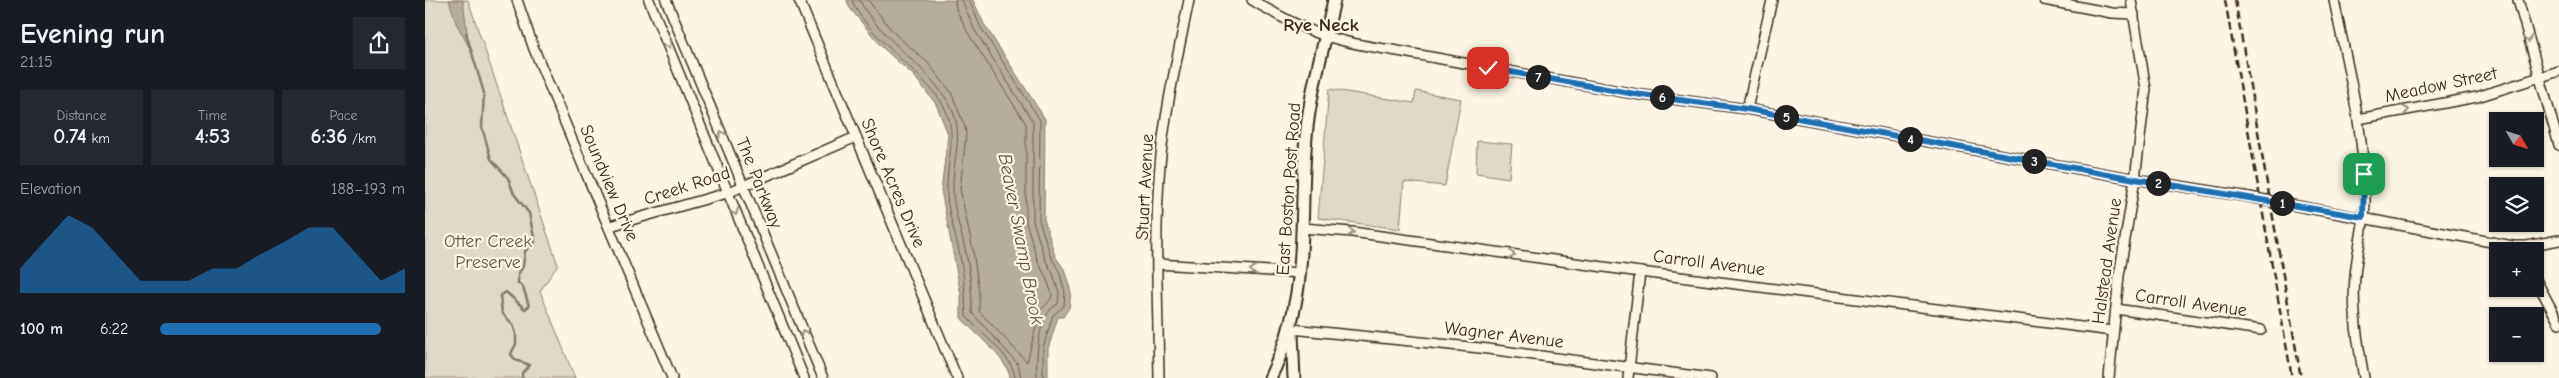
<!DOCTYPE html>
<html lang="en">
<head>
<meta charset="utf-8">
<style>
	:root { --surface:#171b24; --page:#242831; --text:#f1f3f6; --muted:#9ea1a6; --accent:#1f6fb2 }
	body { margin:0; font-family:"Comic Neue",sans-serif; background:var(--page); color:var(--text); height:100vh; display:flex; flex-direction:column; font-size:19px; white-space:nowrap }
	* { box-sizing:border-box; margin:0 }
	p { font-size:16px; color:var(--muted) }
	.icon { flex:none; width:28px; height:28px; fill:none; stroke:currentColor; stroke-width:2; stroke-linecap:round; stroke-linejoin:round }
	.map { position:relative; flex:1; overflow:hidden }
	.details { display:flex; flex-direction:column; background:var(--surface); width:425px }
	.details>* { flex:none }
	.needle { width:32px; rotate:129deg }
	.buttons { position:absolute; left:2064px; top:112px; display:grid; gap:10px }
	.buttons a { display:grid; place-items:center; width:55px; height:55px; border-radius:0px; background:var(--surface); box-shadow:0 1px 4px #0004; font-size:25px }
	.pin { position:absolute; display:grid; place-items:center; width:42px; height:42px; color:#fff; margin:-21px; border-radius:10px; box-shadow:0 2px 8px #0006 }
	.km { position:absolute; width:25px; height:25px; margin:-12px; border-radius:50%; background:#222; color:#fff; font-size:14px; line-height:25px; text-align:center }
	.round { display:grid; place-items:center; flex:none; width:52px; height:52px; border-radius:0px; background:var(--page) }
	.head { display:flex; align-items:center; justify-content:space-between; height:85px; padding:0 20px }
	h1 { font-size:28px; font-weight:800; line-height:38px }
	.figures { display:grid; grid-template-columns:repeat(3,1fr); gap:8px; height:85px; padding:5px 20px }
	.figures div { display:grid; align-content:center; border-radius:0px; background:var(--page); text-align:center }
	.figures b { font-size:21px; font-weight:800 }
	.figures small { font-size:14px; font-weight:400 }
	.figures p { font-size:14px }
	.chart { height:140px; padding:10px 20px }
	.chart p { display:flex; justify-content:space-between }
	.chart svg { width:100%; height:90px; margin-top:5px; fill:var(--accent); opacity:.7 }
	ul { padding:0 20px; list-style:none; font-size:16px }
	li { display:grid; grid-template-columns:80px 60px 1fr; align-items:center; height:38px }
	li i { height:12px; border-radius:6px; background:var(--accent) }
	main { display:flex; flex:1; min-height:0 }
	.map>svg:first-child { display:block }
	.green { fill:#e0d8c8; stroke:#8e8173 }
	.water { fill:#b7ad9e; stroke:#85796b }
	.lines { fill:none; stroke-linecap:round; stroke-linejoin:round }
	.shore { stroke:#6d5e51; stroke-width:1 }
	.stream { stroke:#85796b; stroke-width:2.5 }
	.minor-casing { stroke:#3b2a1e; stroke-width:12 }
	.major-casing { stroke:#3b2a1e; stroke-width:15 }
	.minor { stroke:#fcf5e5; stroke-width:9 }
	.major { stroke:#fcf5e5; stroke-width:11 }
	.rail { stroke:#3b2a1e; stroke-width:2.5; stroke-dasharray:8 4; stroke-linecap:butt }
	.minor-bridge-casing { stroke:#3b2a1e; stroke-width:12; stroke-linecap:butt }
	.minor-bridge { stroke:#fcf5e5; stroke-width:9 }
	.oneway { stroke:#9c9082 }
	.route-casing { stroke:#fff; stroke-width:10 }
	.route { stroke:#1f6fb2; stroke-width:6 }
	.labels { text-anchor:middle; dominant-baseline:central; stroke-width:4.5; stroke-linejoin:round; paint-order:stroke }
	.street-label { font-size:18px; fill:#3b2a1e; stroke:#fcf5e5 }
	.park-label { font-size:18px; fill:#645648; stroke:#fcf5e5 }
	.neighbourhood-label { font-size:19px; font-weight:bold; fill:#3b2a1e; stroke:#fcf5e5 }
	.water-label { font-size:19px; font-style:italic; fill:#605144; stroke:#fcf5e5 }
</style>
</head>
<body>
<main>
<section class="details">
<div class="head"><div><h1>Evening run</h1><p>21:15</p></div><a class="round"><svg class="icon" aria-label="share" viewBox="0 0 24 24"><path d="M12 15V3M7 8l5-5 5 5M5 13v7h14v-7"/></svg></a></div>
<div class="figures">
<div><p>Distance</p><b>0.74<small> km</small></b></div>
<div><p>Time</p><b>4:53</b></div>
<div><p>Pace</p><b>6:36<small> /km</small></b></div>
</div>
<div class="chart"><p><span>Elevation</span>188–193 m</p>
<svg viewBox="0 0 160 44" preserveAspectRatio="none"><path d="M0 44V32L10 19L20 6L30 12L40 25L50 38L60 38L70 38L80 32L90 32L100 25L110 19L120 12L130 12L140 25L150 38L160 32V44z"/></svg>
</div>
<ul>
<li><b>100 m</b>6:22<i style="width:90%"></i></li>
</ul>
</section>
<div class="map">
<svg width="2134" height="378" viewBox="0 0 2134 378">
	<rect width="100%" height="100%" fill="#fcf5e5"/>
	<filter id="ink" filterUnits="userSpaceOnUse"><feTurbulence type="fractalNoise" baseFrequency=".02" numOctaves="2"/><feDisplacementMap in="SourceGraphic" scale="10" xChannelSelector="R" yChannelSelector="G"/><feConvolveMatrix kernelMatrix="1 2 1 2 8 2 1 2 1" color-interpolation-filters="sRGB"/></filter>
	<g filter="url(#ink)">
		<g class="green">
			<path d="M0,0H43L133,265L115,291L150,378H0Z"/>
			<path d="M904,89L989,103L991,91L1036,99L1020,186L979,182L975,229L893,218Z"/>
			<path d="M1052,141L1087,144L1084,178L1051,173Z"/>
		</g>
		<g class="water">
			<path d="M24,0H38L44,47L31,23Z"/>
			<path d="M422,0H548L559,24L620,119L619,219L630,256L639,269L646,292L644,308L638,317H633L623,349V378H585C583,359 549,333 536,318V295L516,190L523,134L511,104L489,76L456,46L424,7Z"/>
		</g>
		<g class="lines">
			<g class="shore">
				<path d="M427,0C438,32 493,69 515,100C535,129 522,156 522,188C521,209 530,231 534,251C539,273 540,294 541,316C554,333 589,356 590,378"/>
				<path d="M434,0C455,38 496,61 520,97C543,130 527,155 528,189C528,209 536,230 540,249C545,270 547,292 547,313L593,364L596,378"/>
				<path d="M443,0L469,33L503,63L526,92L540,127L541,135L535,189L548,250L554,293V311L602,362L615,311L626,299L627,294L621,277L613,262L601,222V124L543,33L531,9L530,0"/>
				<path d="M537,0L549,29L608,122V221L620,259L628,274L634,293L633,304C612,314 611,357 612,378"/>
				<path d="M544,0L555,26L615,120L614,220L626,257L634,271L640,292L639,306L628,315L618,348V378"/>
			</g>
			<path class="stream" d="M41,33L59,93L57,127L66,159L83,178L89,194L104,213L110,242L100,251L98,266L93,274V283L98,287L104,306L100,309L81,292L75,296L77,313L88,325L91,334V344L86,354L90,360L105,365L97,373V378"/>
			<g class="minor-casing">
				<g id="minor">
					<path d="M92,0L109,49L247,378"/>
					<path d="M224,0L379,378"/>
					<path d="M241,0L398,378"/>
					<path d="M374,0L532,378"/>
					<path d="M827,0C877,31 909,42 967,50L1210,94L1322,109L1710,179L1824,197"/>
					<path d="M1619,0L1687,13L1709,14"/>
					<path d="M1909,0C1922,65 1939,129 1940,196C1941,222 1932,249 1930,276C1927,311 1933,343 1939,378"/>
					<path d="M2093,0L2134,145"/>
					<path d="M1322,109L1347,0"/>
					<path d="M1933,119L2052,97L2134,71"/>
					<path d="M1856,203L2088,246H2102L2134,240"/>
					<path d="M185,226L302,193L431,137"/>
					<path d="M877,228L927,232L1215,272L1688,331"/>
					<path d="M733,264L876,273"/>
					<path d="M2110,278L2134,323"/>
					<path d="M1691,309L1836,330"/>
					<path d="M867,329L1055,348L1286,378"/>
					<path d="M734,378C733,308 729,235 735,165C740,109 753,55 764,0"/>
					<path d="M1203,378L1215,272"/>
					<path d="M1684,378L1694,276L1710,179L1721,89L1706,0"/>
				</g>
			</g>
			<g class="major-casing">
				<g id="major">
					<path d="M867,333L869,378"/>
					<path d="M845,378C887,294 873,226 881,137C885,91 899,46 909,0"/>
				</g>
			</g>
			<use href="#minor" class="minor"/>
			<use href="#major" class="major"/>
			<g class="rail">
				<path d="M1800,0L1867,378"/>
				<path d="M1810,0L1876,378"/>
			</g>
			<g class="minor-bridge-casing">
				<path id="minor-bridge" d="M1824,197L1856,203"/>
			</g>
			<use href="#minor-bridge" class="minor-bridge"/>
		</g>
		<defs><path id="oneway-chevron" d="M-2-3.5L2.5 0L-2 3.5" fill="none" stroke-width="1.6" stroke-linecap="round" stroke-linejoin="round" transform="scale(1.25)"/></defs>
		<g class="oneway">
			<use href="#oneway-chevron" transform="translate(2103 39) rotate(75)"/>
			<use href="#oneway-chevron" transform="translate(243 45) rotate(68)"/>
			<use href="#oneway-chevron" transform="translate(1981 110) rotate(-11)"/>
			<use href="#oneway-chevron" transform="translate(297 134) rotate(-113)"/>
			<use href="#oneway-chevron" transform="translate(310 212) rotate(68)"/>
			<use href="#oneway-chevron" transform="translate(926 232) rotate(6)"/>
			<use href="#oneway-chevron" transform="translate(1087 255) rotate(8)"/>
			<use href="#oneway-chevron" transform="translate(828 270) rotate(-176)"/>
			<use href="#oneway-chevron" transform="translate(379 333) rotate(-113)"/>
		</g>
	</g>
	<g class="lines" filter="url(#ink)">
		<g class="route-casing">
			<path id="route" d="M1063,68L1210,94L1322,109L1710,179L1938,217L1939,174"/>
		</g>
		<use href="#route" class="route"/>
	</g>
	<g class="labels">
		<g class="street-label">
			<text transform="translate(2016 85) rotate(-12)">Meadow Street</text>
			<text transform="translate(184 183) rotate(67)">Soundview Drive</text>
			<text transform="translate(334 183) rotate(68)">The Parkway</text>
			<text transform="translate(468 183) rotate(67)">Shore Acres Drive</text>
			<text transform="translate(262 186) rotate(-18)">Creek Road</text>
			<text transform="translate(720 187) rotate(-87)">Stuart Avenue</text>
			<text transform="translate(864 189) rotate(-86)">East Boston Post Road</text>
			<text transform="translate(1682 261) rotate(-82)">Halstead Avenue</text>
			<text transform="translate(1284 263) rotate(7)">Carroll Avenue</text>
			<text transform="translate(1766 303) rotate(8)">Carroll Avenue</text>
			<text transform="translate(1079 335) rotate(7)">Wagner Avenue</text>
		</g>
		<g class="park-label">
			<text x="63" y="241">Otter Creek<tspan x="63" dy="21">Preserve</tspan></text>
		</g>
		<g class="neighbourhood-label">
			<text x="896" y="25">Rye Neck</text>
		</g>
		<g class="water-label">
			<text transform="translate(596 239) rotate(79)">Beaver Swamp Brook</text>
		</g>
	</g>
</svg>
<div class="buttons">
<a><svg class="needle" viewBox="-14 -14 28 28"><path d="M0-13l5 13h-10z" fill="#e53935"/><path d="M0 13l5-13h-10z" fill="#9ea1a6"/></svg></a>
<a><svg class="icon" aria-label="layers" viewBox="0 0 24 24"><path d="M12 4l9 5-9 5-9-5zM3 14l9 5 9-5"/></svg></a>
<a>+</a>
<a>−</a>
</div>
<div class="pin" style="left:1939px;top:174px;background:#1e9e55"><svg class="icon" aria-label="arrive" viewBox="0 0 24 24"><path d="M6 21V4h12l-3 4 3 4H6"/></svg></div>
<div class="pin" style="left:1063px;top:68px;background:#d93025"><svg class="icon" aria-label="check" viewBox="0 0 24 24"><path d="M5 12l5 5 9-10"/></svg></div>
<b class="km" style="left:1857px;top:203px">1</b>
<b class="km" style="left:1733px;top:183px">2</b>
<b class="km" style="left:1609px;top:161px">3</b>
<b class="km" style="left:1485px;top:139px">4</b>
<b class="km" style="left:1361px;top:117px">5</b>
<b class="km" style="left:1237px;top:97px">6</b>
<b class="km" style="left:1113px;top:77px">7</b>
</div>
</main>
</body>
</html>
